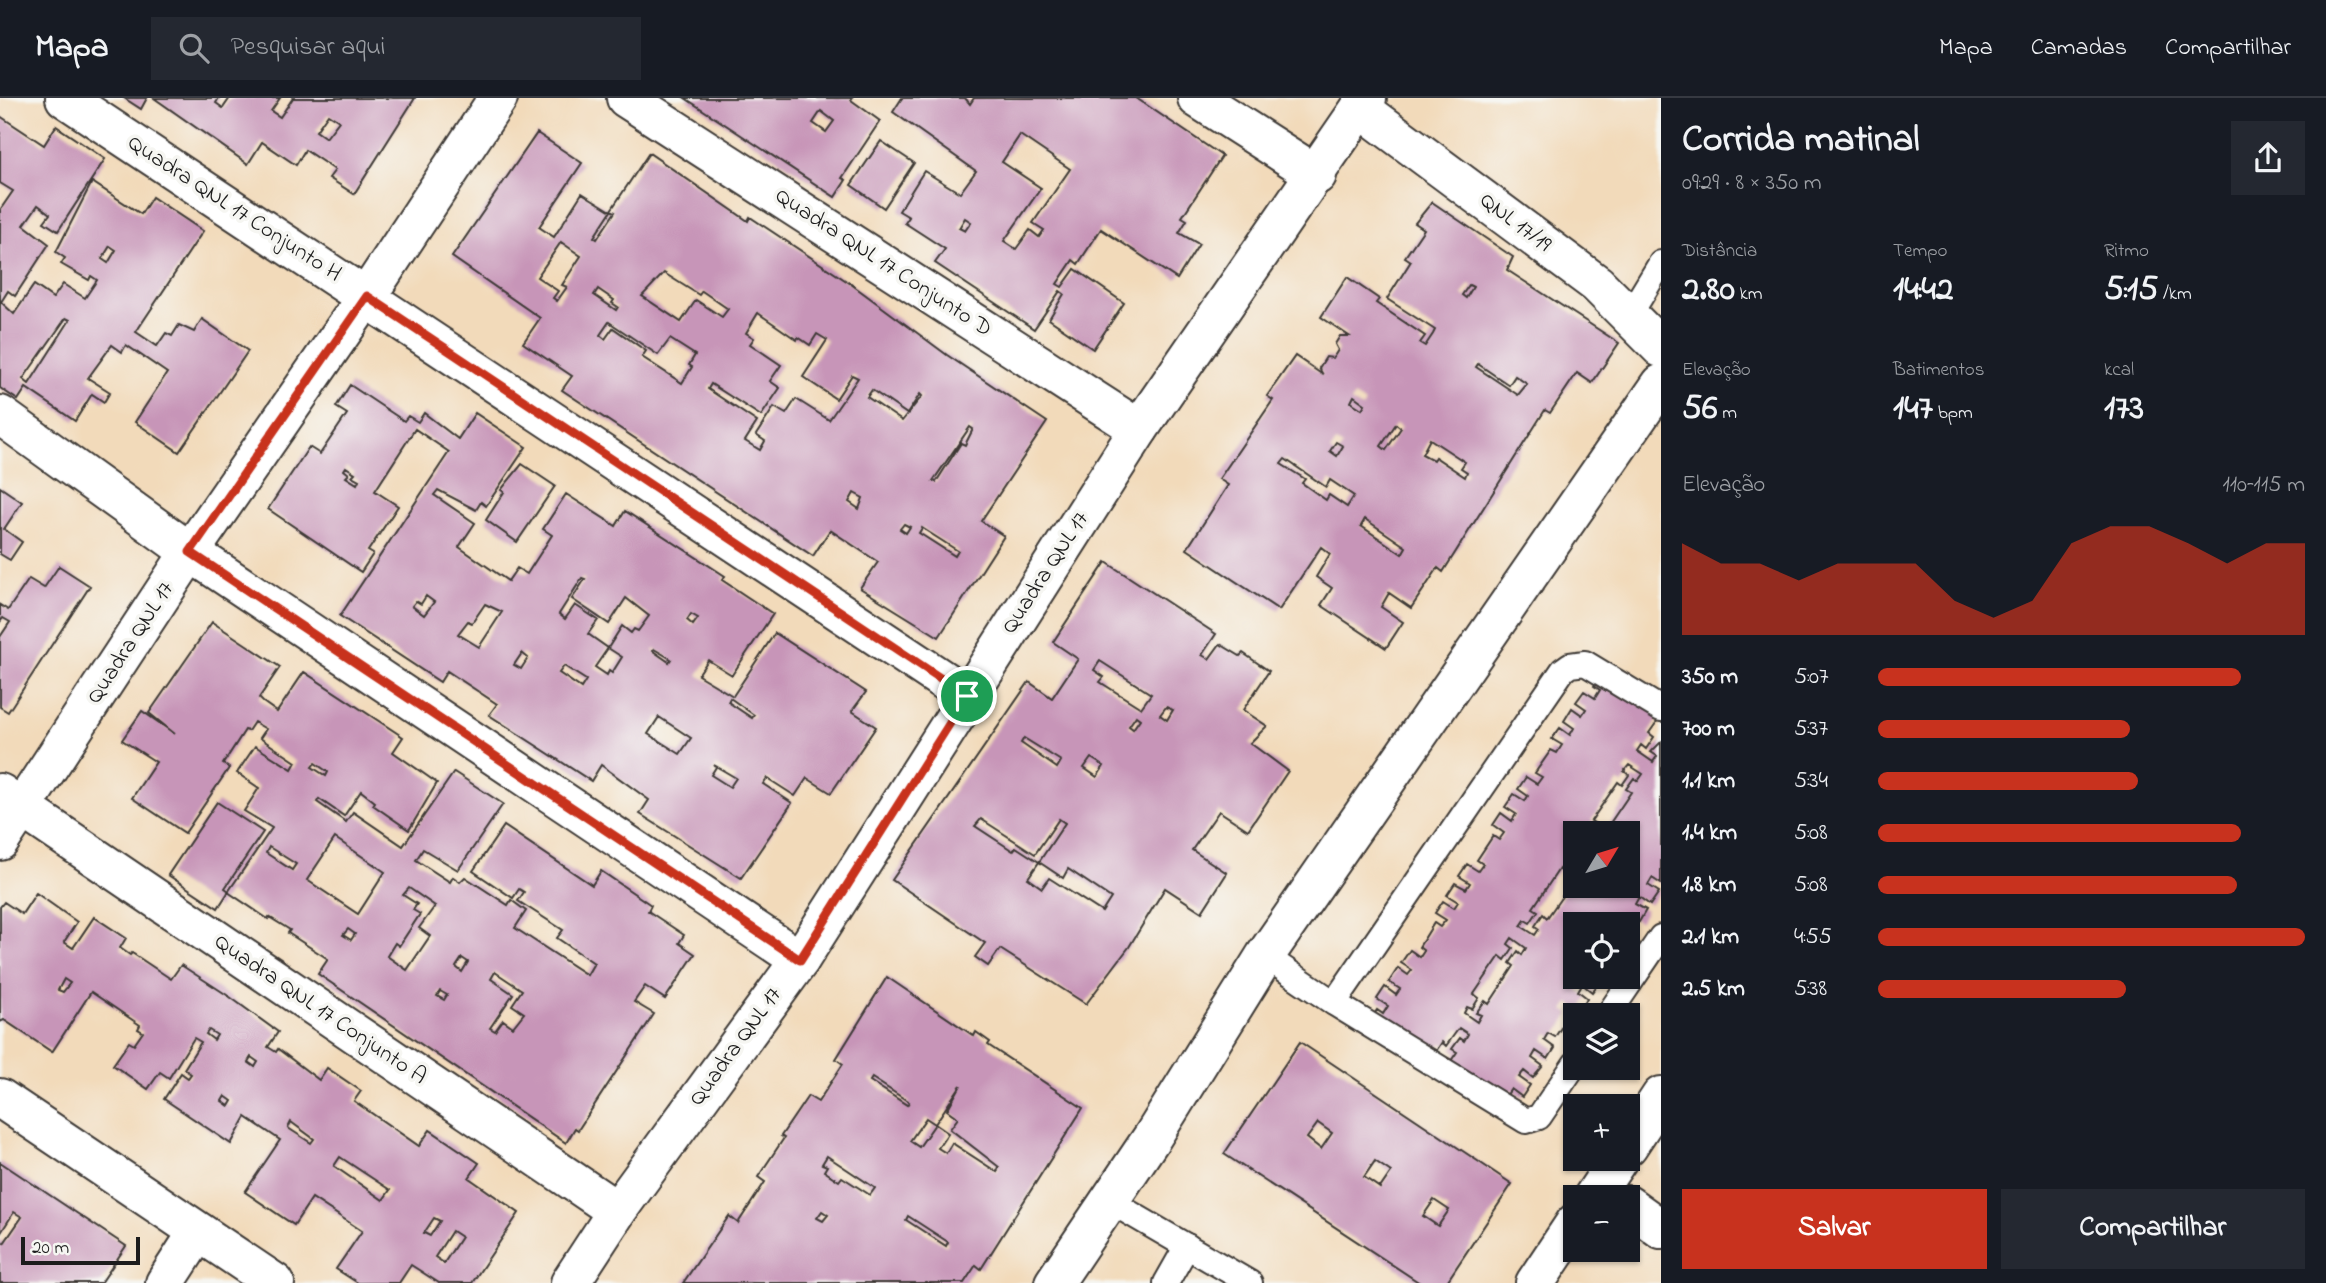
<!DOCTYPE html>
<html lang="pt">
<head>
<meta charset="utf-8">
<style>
	:root { --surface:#171b24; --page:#242831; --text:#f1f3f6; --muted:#9ea1a6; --line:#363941; --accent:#c8321e }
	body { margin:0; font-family:"Indie Flower",sans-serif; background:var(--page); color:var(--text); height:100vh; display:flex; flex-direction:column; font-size:26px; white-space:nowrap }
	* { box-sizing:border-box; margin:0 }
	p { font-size:23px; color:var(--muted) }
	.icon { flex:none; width:38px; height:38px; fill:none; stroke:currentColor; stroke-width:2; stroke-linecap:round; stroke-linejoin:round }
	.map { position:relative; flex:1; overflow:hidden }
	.sheet { display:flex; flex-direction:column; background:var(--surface); width:665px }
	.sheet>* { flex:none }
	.needle { width:46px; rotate:52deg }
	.tools { position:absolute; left:1563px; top:723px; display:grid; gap:14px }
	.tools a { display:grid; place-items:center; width:77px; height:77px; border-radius:0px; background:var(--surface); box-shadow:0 2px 5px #0004; font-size:35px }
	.scale { position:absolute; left:21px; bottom:18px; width:119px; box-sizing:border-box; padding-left:7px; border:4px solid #1c1c1c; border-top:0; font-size:19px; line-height:24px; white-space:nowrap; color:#1c1c1c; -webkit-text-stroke:5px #f6f6f2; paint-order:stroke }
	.pin { position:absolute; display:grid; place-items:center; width:60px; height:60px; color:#fff; margin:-30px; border:4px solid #fff; border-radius:50%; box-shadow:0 2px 7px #0007 }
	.round { display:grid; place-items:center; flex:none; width:74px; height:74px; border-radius:0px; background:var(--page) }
	.overview { display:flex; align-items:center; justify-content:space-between; height:119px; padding:0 21px }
	h1 { font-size:38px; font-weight:700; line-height:52px }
	.figures { display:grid; grid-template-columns:repeat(3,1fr); gap:10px; height:119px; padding:7px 21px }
	.figures div { display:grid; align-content:center }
	.figures b { font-size:35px; font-weight:700 }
	.figures small { font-size:19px; font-weight:400 }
	.figures p { font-size:19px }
	.chart { height:196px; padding:14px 21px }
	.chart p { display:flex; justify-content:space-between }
	.chart svg { width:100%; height:126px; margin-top:7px; fill:var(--accent); opacity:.7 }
	.primary-button { display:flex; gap:14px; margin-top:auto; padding:14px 21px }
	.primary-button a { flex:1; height:80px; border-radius:0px; background:var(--accent); color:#fff; font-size:28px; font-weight:700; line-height:80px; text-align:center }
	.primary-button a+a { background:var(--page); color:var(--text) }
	ul { padding:0 21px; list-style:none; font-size:23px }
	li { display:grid; grid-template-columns:112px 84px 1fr; align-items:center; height:52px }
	li i { height:18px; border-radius:9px; background:var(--accent) }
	header { display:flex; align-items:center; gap:42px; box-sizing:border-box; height:98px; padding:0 35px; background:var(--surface); border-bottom:2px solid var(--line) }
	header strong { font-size:33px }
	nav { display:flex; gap:38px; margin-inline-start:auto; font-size:24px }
	.search { width:490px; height:63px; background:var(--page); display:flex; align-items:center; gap:18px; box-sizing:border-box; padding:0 24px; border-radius:0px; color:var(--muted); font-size:26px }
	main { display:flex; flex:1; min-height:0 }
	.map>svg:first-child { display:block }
	.building { fill:#c795b8; fill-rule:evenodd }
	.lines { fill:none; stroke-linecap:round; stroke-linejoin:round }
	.lane-casing { stroke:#3c3834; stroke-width:28 }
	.street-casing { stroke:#3c3834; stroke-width:42 }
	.secondary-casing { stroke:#3c3834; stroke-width:42 }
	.lane { stroke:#fff; stroke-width:24 }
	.street { stroke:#fff; stroke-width:38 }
	.secondary { stroke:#fff; stroke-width:38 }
	.route-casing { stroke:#fff; stroke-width:14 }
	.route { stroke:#c8321e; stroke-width:9 }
	.labels { text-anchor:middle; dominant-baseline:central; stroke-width:7; stroke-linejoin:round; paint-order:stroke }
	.street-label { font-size:23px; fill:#1c1c1c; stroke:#f6f6f2 }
</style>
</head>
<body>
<header>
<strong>Mapa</strong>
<div class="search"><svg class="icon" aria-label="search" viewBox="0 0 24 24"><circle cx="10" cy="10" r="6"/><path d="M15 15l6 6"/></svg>Pesquisar aqui</div>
<nav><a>Mapa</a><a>Camadas</a><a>Compartilhar</a></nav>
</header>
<main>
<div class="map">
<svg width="1661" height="1185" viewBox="0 0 1661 1185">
	<rect width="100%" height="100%" fill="#f6f6f2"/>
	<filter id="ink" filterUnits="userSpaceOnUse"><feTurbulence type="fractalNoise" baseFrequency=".0143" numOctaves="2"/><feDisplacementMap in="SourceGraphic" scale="14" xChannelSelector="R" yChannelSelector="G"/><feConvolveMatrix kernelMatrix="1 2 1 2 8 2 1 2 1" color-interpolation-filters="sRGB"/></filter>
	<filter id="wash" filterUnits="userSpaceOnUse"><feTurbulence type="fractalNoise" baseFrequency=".00686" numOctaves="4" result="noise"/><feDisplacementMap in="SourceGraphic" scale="28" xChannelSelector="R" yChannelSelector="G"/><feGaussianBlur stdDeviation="1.57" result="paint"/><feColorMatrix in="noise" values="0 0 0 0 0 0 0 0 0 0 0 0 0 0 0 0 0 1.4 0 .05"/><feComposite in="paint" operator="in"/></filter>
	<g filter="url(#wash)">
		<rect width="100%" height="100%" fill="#f2daba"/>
		<g id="blocks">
			<g class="building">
				<path d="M124,0H147L141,11Z"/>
				<path d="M154,0H219L216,5L223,10L230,0H280L271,13L280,19L293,0H415L354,96L329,80L335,72L305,52L296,67L262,44L248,66ZM328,16L339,23L326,40L316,33Z"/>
				<path d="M685,0H852L851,2L880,23L842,80L846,82L835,99ZM821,13L834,23L826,34L813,25Z"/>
				<path d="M902,0H965L970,6L974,0H1136L1222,58L1182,119L1187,122L1179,135L1199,146L1177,181L1101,131L1078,166L1073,162L1057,186L1062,189L1075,171L1124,205L1093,251L1049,221L1064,196L1060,193L1034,231L935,165L945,151L905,125L909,119L899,113L924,73L960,95L976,73L893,14ZM1020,37L1070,71L1033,125L1044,132L1039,139L1030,132L1016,151L1004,143L1041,90L1002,64ZM965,120L971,124L965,133L959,130Z"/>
				<path d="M0,18L44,47L56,28L105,61L58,133L44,124L50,116L38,107L24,127L49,146L15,198L8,193L1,204L14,216L34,187L53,200L63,186L85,200L97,182L91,178L89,182L61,166L65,160L56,154L92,84L141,116L152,99L203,133L136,234L157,248L166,235L172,238L179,227L194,234L202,221L248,253L179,354L135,324L167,275L126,247L122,254L112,247L88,280L110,294L104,304L92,296L75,323L26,290L18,302L0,290V112L13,93L0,85ZM110,148L116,152L108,165L102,161ZM66,220L70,222L29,286L23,281Z"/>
				<path d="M537,35L582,65L539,129L554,139L582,95L611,113L594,139L597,141L615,114L611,112L649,55L748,123L750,119L851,186L947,257L1047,324L981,423L1004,438L939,539L860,490L878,464L830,432L813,458L562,292L572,278L523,245L540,220L452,159ZM561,144L581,158L562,187L567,189L557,203L553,200L558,193L537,179ZM664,175L699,197L702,193L728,211L722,219L696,202L681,224L642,198ZM598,191L614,202L612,205L618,209L616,212L594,197ZM758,215L797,242L798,239L810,247L817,236L827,242L803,279L836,301L852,277L858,280L829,322L796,301L786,316L774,309L756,337L765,343L760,352L745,343L757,324L708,291L711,286L761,318L780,290L770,283L781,267L750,246L754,240L746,235ZM609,224L658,257L670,241L695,257L689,267L692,269L682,285L642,259L646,253L613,230L605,241L600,237ZM872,292L907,316L920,296L922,298L902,323L867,299ZM970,329L973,331L965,347L961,345L936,384L933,383ZM854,395L863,400L859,411L849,404ZM904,426L910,429L906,435L900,431ZM922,430L958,453L955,458L919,435Z"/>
				<path d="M881,43L914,65L884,110L851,87Z"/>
				<path d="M1432,104L1513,159L1507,172L1619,245L1592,285L1577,275L1550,315L1545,312L1443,474L1438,470L1411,510L1389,495L1381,509L1403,524L1386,550L1321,507L1332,490L1316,479L1330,456L1321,449L1279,512L1187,451L1228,387L1219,381L1273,302L1267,298L1295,258L1323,277L1319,270L1326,259L1333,260L1338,252L1335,246L1340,238H1349L1321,219L1347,179L1379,201L1376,205L1425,238L1420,245L1425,248L1433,236L1435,232L1387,201L1411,163L1405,159L1424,131L1415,125ZM1469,187L1473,189L1466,200L1462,197ZM1478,266L1509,287L1515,278L1527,286L1518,297L1476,269ZM1354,298L1365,306L1362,311L1351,304ZM1396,326L1401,330L1386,352L1381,348ZM1430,341L1465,364L1461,370L1467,374L1465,379L1435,359L1433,362L1422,356ZM1336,344L1343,348L1337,358L1330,353ZM1285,361L1326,389L1330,382L1354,398L1347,409L1329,397L1326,402L1302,385L1305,381L1281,366ZM1365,421L1406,449L1402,456L1361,428Z"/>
				<path d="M350,287L404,323L408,318L418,324L424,315L458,341L475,315L526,349L486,408L481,404L476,412L438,392L434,397L475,425L459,449L508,483L517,470L527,476L552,437L543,431L566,396L616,428L625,413L725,478L722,482L773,516L732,577L708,562L698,577L733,598L775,535L866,594L852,613L876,629L831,695L807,680L795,698L767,680L763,686L792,705L741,780L640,716L649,702L601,667L591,683L489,617L497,606L447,573L440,584L340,518L449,354L415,331L375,393L398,408L368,453L373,456L361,474L268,411L309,349L320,356L347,316L336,309ZM346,369L355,375L352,378L359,382L357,386L346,379L349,376L344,372ZM582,480L585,481L572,501L609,526L626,500L649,518L638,533L634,531L631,535L622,528L608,550L588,536L598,522L575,507L565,521L559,516ZM426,498L434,504L424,517L412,508L416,503L421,506ZM485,506L502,514L479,549L458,536L468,523L472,525ZM691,516L698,520L693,527L687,522ZM608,550L622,559L612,575L609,573L607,577L595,569ZM654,551L671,561L669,564L653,553ZM522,555L528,560L521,571L514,567ZM564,568L586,582L581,590L559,575ZM730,600L754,617L752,620L728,604ZM659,619L691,640L680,656L648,636ZM714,667L736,680L730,689L711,677L716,669Z"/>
				<path d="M522,366L555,388L517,444L486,422L504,394L501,392Z"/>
				<path d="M0,389L22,404L4,431L22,444L10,462L0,456Z"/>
				<path d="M1106,464L1216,536L1202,557L1209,561L1220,546L1240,558L1243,555L1269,573L1243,612L1267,628L1250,645L1288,673L1248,732L1219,713L1192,752L1227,775L1202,814L1165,790L1129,849L1086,906L1000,851L988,868L975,859L985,845L892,782L1029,584L1052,600L1078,561L1053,544ZM1100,563L1151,596L1141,610L1100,584L1104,579L1094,572ZM1166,609L1173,612L1167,622L1160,617ZM1136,618L1140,621L1133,631L1129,628ZM1024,640L1061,663L1057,670L1021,645ZM1091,660L1104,668L1097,679L1084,670ZM981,721L1035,756L1059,721L1065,725L1039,764L1063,780L1068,771L1111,800L1102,814L1049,780L1042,790L1028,780L1039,764L1016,749L1013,753L975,728Z"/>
				<path d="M59,468L90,488L8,614L0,609V539L10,524L3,520L0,524V507L8,512L29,481L44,490Z"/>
				<path d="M212,524L280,569L259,600L263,604L277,614L304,574L403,639L393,654L437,685L409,732L373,707L375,704L361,693L344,718L319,701L317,704L346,724L353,714L403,748L454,674L503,706L458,772L423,751L416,762L450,784L453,779L460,784L465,779L508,807L511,802L526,813L515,830L587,877L594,865L557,840L563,832L518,803L524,794L519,791L513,800L473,773L504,728L592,787L601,773L651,807L648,813L684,837L679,845L695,856L665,901L645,888L634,904L654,916L578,1032L575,1030L566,1045L318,876L328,861L288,835L290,832L269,819L268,821L228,794L272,730L244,713L259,690L237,675L255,648L292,671L296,664L260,640L266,631L254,624L248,633L245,632L223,666L229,670L185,735L132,700L156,664L122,642L142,613L175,636L149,615ZM315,665L328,674L326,678L312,669ZM335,740L385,774L358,816L307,782ZM269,749L296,766L292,772L266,755ZM409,790L435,808L419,830L430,838L407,872L387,858L395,845L399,848L420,816L413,812L417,806L403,797ZM348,831L355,836L351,842L343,837ZM462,860L468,864L462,874L456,869ZM495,874L522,892L512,907L524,915L513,929L503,922L495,933L490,930L513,896L491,881ZM440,893L447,897L444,902L437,898Z"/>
				<path d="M1601,576L1661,618L1649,635L1654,639L1646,651L1641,647L1637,653L1653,664L1657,658L1651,654L1661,644V786L1652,780L1648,787L1659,794L1650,807L1639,799L1635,806L1646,812L1639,824L1628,817L1621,826H1575V878H1596L1601,882L1592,894L1582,886L1578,893L1587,900L1580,912L1569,905L1564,912L1570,916L1555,939L1548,935L1544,942L1555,950L1548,961L1536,953L1532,960L1543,968L1533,980L1524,973L1519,979L1530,987L1522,999L1511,991L1506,998L1444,973L1457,954L1452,951L1460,940L1464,943L1468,936L1459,930L1446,948L1442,944L1429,964L1369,924L1377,912L1383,916L1388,908L1377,901L1385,889L1396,897L1400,891L1389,884L1398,870L1408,877L1412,872L1401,865L1410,852L1420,859L1424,853L1419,849L1434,825L1440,829L1446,822L1435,815L1443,803L1454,810L1458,804L1447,797L1455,785L1466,791L1470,785L1459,778L1467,766L1478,773L1483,766L1477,762L1493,738L1499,742L1504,735L1493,727L1501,715L1512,723L1516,716L1505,709L1514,696L1525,703L1528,698L1518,691L1526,679L1537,686L1542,679L1535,675L1551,652L1557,655L1562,647L1552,641L1560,630L1570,637L1574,630L1564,623L1572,610L1582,617L1586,611L1576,604L1584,593L1595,600L1600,592L1594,588ZM1629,667L1643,676L1638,683L1634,680L1626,691L1631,694L1606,731L1601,728L1596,735H1628V788H1575V767L1569,777L1574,781L1547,820L1543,816L1535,828L1539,831L1535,837L1521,828L1525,822L1530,825L1538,813L1533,810L1559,771L1563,774L1571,762L1565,759L1569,752L1575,756V735H1589L1596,726L1591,723L1618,684L1622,687L1629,677L1624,673ZM1512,840L1526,850L1522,857L1518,853L1510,865L1514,868L1489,906L1485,903L1476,915L1481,917L1477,924L1464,915L1467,909L1472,911L1479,900L1474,896L1500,858L1505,862L1513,850L1508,846Z"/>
				<path d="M217,704L263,734L225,790L229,793L218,810L168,777Z"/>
				<path d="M36,795L77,824L64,844L73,850L94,819L126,840L120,850L130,857L132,855L171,881L181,867L230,899L278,934L268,949L276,954L278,951L319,982L327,970L361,993L354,1003L419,1048L430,1032L479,1065L469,1080L519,1115L472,1185H439L411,1167L399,1185H358L336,1171L362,1133L312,1100L294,1127L245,1094L280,1042L246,1019L231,1046L164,1001L181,975L188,980L191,976L184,971L201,944L194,940L169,980L160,974L148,991L113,967L129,944L134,947L143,934L138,931L140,927L91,894L52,954L4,922L0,924V809L4,804L22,816ZM64,881L70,885L63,894L58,892ZM209,932L217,937L214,942L206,936ZM251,959L258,964L255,969L248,964ZM225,998L232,1003L229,1008L222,1003ZM291,1024L314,1041L311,1045L288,1030ZM340,1059L390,1092L383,1102L334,1068ZM434,1120L440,1123L430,1138L424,1135ZM452,1133L461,1139L444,1165L435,1159Z"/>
				<path d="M887,879L974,938L976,934L990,944L988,947L1083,1010L981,1171L976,1167L964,1185H683L729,1118L738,1125L765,1084L758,1079L784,1040L781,1038L808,998L818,1004L843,966L836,961ZM872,980L909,1004L907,1007L870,983ZM961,987L947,1012L958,1020L950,1031L999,1069L997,1074L952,1045L946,1055L938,1050L948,1035L935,1026ZM926,1020L935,1026L919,1049L910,1043ZM827,1058L875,1090L870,1097L842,1079L839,1083L824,1073L827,1068L822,1066ZM822,1113L828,1117L823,1123L817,1120ZM908,1118L948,1144L946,1148L906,1122Z"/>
				<path d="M1300,944L1512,1086L1446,1185H1420L1224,1056ZM1318,1025L1332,1035L1321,1051L1307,1040ZM1375,1063L1391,1074L1380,1090L1364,1079ZM1434,1102L1449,1112L1438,1128L1423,1118Z"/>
				<path d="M0,1064L126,1148L101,1185H0V1142L4,1145L22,1119L14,1114L0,1136Z"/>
			</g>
		</g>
	</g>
	<g filter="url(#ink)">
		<use href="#blocks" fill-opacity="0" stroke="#3c3834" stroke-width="2"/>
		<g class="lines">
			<g class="lane-casing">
				<g id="lane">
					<path d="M1630,216L1661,165"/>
					<path d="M1265,858L1334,905L1526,1023L1539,1019L1575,966"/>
					<path d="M1334,905L1563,572L1570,567L1585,565L1661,611"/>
					<path d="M1608,917L1661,839"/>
					<path d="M1111,1104L1250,1185"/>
					<path d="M1166,1185L1187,1148"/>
				</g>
			</g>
			<g class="street-casing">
				<g id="street">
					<path d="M65,0L967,598"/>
					<path d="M626,0L1139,331"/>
					<path d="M1197,0L1317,77"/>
					<path d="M1360,10L1597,186L1661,250"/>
					<path d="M0,317L190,454L800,862"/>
					<path d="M0,695L617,1113"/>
					<path d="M0,743L190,454L367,198L498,0"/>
					<path d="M0,1000L275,1185"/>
					<path d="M165,1185L198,1134"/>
					<path d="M570,1185L617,1113L800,862L1139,331L1367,0"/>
					<path d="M1054,1185L1153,1038L1265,858L1661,286"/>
				</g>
			</g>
			<g class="secondary-casing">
				<g id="secondary">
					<path d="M1628,1048L1661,998"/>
					<path d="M1593,1099L1619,1060"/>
					<path d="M1628,1107L1661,1131"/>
					<path d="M1535,1185L1575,1125"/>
				</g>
			</g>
			<use href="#lane" class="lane"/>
			<use href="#street" class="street"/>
			<use href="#secondary" class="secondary"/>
		</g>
	</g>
	<g class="lines" filter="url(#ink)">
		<g class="route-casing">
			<path id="route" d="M367,198L967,598L800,862L190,454Z"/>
		</g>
		<use href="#route" class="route"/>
	</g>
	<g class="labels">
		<g class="street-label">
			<text transform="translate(234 111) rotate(33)">Quadra QNL 17 Conjunto H</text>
			<text transform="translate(1515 125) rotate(37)">QNL 17/19</text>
			<text transform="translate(883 165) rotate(33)">Quadra QNL 17 Conjunto D</text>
			<text transform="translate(1046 475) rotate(-57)">Quadra QNL 17</text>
			<text transform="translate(131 545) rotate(-57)">Quadra QNL 17</text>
			<text transform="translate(320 912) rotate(34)">Quadra QNL 17 Conjunto A</text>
			<text transform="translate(736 949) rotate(-54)">Quadra QNL 17</text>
		</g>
	</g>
</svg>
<div class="tools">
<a><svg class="needle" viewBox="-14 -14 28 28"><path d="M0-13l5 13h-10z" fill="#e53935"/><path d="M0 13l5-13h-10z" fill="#9ea1a6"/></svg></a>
<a><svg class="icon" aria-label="locate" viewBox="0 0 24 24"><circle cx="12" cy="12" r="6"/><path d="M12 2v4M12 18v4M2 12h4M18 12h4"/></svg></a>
<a><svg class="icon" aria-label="layers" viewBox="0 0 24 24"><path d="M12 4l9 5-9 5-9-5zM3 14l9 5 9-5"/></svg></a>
<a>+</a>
<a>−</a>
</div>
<div class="scale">20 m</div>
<div class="pin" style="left:967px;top:598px;background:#1e9e55"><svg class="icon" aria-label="arrive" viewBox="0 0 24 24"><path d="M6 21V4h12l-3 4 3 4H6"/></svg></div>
</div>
<section class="sheet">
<div class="overview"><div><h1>Corrida matinal</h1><p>09:29 · 8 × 350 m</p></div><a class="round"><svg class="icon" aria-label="share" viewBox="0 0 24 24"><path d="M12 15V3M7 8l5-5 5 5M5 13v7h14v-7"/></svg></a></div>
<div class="figures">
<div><p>Distância</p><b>2.80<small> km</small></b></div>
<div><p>Tempo</p><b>14:42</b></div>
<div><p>Ritmo</p><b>5:15<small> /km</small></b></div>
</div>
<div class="figures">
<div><p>Elevação</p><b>56<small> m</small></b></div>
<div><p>Batimentos</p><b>147<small> bpm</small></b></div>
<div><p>kcal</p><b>173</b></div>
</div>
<div class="chart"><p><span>Elevação</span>110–115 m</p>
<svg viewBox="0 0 160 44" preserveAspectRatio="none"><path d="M0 44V12L10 19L20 19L30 25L40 19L50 19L60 19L70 32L80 38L90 32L100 12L110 6L120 6L130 12L140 19L150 12L160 12V44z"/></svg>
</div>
<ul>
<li><b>350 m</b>5:07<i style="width:85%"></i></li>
<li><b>700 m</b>5:37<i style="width:59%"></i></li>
<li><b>1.1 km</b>5:34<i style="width:61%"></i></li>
<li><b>1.4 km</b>5:08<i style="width:85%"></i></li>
<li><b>1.8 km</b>5:08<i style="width:84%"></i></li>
<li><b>2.1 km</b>4:55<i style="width:100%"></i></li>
<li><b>2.5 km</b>5:38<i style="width:58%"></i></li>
</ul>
<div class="primary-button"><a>Salvar</a><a>Compartilhar</a></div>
</section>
</main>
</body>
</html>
